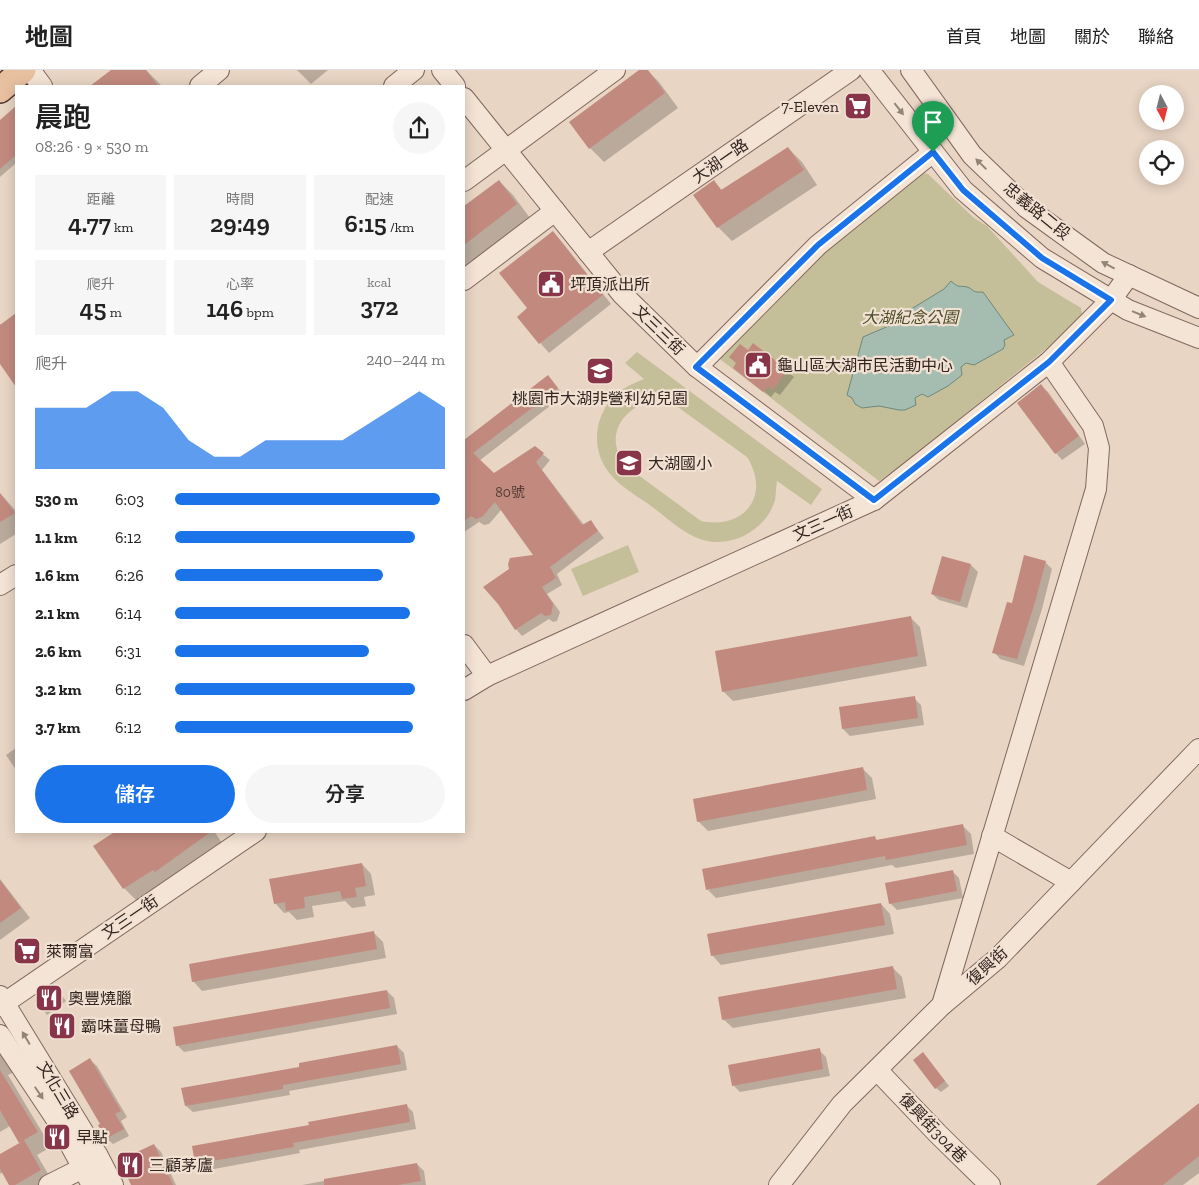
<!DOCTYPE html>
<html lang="zh-TW">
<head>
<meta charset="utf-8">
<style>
	:root { --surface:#fff; --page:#f6f6f6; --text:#222; --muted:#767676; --line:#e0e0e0; --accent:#1a73e8 }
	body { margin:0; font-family:"Zilla Slab","Noto Sans TC",serif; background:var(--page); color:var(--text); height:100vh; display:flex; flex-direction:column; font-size:19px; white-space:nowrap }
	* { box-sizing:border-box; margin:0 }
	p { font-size:16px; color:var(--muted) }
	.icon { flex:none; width:28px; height:28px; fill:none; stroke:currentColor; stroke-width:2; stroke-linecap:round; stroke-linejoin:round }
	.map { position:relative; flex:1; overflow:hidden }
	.details { position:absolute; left:15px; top:15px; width:450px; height:748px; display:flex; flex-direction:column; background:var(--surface); border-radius:0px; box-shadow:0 2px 12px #0003 }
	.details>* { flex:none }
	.needle { width:32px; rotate:173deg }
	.fabs { position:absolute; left:1139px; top:15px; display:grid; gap:10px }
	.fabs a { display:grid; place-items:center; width:45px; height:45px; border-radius:50%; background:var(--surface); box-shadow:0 2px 12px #0003; font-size:25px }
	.pin { position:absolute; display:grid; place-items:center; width:42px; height:42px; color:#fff; margin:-51px -21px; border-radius:50% 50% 50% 0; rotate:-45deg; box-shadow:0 0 5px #0007 }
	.pin .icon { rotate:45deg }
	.round { display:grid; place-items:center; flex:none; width:52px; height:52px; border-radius:26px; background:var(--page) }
	.overview { display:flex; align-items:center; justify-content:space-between; height:85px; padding:0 20px }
	h1 { font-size:28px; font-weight:600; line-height:38px }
	.figures { display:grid; grid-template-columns:repeat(3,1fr); gap:8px; height:85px; padding:5px 20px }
	.figures div { display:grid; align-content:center; border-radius:0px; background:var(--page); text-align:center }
	.figures b { font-size:25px; font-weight:600 }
	.figures small { font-size:14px; font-weight:400 }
	.figures p { font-size:14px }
	.chart { height:140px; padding:10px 20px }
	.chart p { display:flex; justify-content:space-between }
	.chart svg { width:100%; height:90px; margin-top:5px; fill:var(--accent); opacity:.7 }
	.button { display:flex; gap:10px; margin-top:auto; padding:10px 20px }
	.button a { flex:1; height:58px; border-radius:30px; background:var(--accent); color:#fff; font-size:20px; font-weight:600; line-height:58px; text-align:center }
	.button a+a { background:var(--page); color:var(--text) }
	ul { padding:0 20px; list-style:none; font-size:16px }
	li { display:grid; grid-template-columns:80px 60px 1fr; align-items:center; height:38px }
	li i { height:12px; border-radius:6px; background:var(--accent) }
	header { display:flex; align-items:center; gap:30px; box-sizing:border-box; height:70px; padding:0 25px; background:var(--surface); border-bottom:1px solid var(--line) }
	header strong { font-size:24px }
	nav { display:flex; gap:28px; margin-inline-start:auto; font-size:18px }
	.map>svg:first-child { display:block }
	.green { fill:#c5bf99; fill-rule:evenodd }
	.water { fill:#a5bcb0; stroke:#6e897b }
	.shadow { fill:#0003 }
	.building { fill:#c28a7e }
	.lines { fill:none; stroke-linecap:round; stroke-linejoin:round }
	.minor-casing { stroke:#81675d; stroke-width:22 }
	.major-casing { stroke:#4f3730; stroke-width:28 }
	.minor { stroke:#f4e4d6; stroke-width:20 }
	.major { stroke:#e7c0a0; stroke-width:25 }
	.oneway { fill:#93847a }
	.route-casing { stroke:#fff; stroke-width:10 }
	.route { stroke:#1a73e8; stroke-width:6 }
	.labels { text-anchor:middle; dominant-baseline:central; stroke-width:4.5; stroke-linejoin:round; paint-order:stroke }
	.number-label { font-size:14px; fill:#563e37 }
	.poi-label { font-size:16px; fill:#32241f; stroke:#f1e1d3; text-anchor:start }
	.street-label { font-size:16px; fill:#32241f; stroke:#f1e1d3 }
	.park-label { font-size:16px; font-style:italic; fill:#4c4c28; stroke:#f1e1d3 }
</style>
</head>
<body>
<header>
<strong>地圖</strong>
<nav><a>首頁</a><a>地圖</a><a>關於</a><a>聯絡</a></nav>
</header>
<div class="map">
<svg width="1199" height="1115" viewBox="0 0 1199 1115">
	<rect width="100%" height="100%" fill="#e8d5c4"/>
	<g class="green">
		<path d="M919,102L928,104L974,148L987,156L1038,212L1081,238L1083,249L907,391L879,411L712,283L859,143Z"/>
		<path d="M637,282L822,419L811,435L777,411C776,417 776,424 775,430C766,462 726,482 695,467C679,460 665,446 651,436C636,425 615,414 605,397C589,370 598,336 623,319C629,315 637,312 644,309L625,293ZM650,331H663L675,335L747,387C771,425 745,460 701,451L630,399C603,374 617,341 650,331Z"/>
		<path d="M628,475L639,502L583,526L571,499Z"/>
	</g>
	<path class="water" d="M951,211C960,219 958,215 967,217C974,219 971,223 983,222L1014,265L1004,270L1005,275L1003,279L974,295L966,293L961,297L962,305L948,316L928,327L922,324L915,328L916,335L905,340H899L879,336L862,338L855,334L852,328L847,325L863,267L898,252L903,244L944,219Z"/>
	<g class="shadow">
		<path d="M113,0H146L162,16H92Z"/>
		<path d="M297,0H328L311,14Z"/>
		<path d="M641,0H647L659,12L678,38L604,92L590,78L571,52Z"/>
		<path d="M16,37V93L0,107V52Z"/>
		<path d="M788,78L802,92L817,115L732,171L718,157L714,112L722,120Z"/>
		<path d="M499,111L513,125L530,148L464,199V138Z"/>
		<path d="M553,163L562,172L611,234L549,283L518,247L529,239Z"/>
		<path d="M16,244V315L0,292V254L2,255Z"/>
		<path d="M748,282L787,301L794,307L780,325L775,322L771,327L734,298Z"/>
		<path d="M548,307L564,325L479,391L494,404L535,378L550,390L542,400L584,455L591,452L604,468L557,504L562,515L547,524L560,542L557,551L553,552L549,549L522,566L516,559L535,486L502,439L489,454L484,455L479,452L464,462V371Z"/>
		<path d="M1041,316L1048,322L1085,374L1062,390L1056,383Z"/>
		<path d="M0,423L16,441V464L0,474Z"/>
		<path d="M1045,492L1052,499L1042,539L1024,596L1000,589L994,582L1013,535Z"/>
		<path d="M971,495L978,502L967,538L939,530L932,524Z"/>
		<path d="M910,547L920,557L927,596L733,631L723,621Z"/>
		<path d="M914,628L921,635L924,655L850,666L843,659L841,639Z"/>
		<path d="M16,678V700L6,685Z"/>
		<path d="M863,699L872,708L876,729L708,761L698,751Z"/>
		<path d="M962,755L971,764L974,784L896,798L892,795L716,828L708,820L875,768L878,771Z"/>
		<path d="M118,761H214L224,776L138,832L124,818L95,776Z"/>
		<path d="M362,794L371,804L375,825L364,827L366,836L352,838L345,831L312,836L314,847L297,850L289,842L284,843L275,833Z"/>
		<path d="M952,801L959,808L963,828L897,840L890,833Z"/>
		<path d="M0,809L30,848L0,870Z"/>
		<path d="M881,834L890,844L894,864L721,895L712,885Z"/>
		<path d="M374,863L383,872L386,888L202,921L193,911Z"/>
		<path d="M893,898L902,907L906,928L733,958L723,949Z"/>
		<path d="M56,918L66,931L47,945L37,931Z"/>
		<path d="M387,921L394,928L397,944L184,982L177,975Z"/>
		<path d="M397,976L404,983L407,1000L289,1021L290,1025L193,1042L186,1036L301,998Z"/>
		<path d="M819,980L826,987L830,1006L740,1022L733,1015Z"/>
		<path d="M0,981L14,1002L8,1005L51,1077L37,1085L54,1114L53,1115H11L3,1102L0,1104V1086L21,1073L10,1056L0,1062Z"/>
		<path d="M927,988L949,1016L941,1022L936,1018Z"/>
		<path d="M90,990L97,996L127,1047L121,1051L129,1066L113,1074L106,1068L102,1054Z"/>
		<path d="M406,1035L413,1042L416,1059L299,1080L300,1083L203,1101L196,1094L310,1056Z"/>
		<path d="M1199,1035V1103L1183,1115H1100Z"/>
		<path d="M154,1075L161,1082L176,1115H133Z"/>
		<path d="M417,1094L424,1101L426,1115H302Z"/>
	</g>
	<g class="building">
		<path d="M111,0H146L158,16H90Z"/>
		<path d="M639,0H648L665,23L589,79L569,52Z"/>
		<path d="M16,36V85L0,99V50Z"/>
		<path d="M788,77L804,100L717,158L693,125L714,110L721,120Z"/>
		<path d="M499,110L517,134L464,175V136Z"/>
		<path d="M553,161L603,225L539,274L517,247L527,238L499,203Z"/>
		<path d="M16,243V317L0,294V255Z"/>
		<path d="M753,273L788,300L772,320L768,316L763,322L733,298L736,293L729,287L740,274L748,280Z"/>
		<path d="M548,305L558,318L473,383L494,403L535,376L544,383L536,392L582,455L591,450L598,461L550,497L556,508L542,517L553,534L551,545L545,546L541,543L515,560L498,534L483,517L509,499L508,494L510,488L533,485L495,432L482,447L476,449L471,446L464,451V370Z"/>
		<path d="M1041,314L1079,366L1055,384L1017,333Z"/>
		<path d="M0,423L15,443L0,452Z"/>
		<path d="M1024,485L1046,491L1035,532L1017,589L992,583L1007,532L1012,533Z"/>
		<path d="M942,486L971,494L960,532L931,524Z"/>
		<path d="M911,546L918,586L722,622L715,581Z"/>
		<path d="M915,626L918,648L842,659L839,637Z"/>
		<path d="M863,697L867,720L697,752L693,729Z"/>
		<path d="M963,754L967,775L886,790L885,786L706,820L702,799L875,766L876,770Z"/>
		<path d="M116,761H212L155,802L153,800L123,819L93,776Z"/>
		<path d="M362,793L366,816L355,818L357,827L342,829L340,821L304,827L305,838L286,841L285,832L274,834L269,809Z"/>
		<path d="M953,800L957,821L889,834L885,813Z"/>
		<path d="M0,810L21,838L0,853Z"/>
		<path d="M881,833L885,855L711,886L707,864Z"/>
		<path d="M374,861L377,879L192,912L189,894Z"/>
		<path d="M893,896L897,919L722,950L718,927Z"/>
		<path d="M56,916L62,926L42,941L35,931Z"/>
		<path d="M387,920L390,938L176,976L173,957Z"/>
		<path d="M397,975L401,994L283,1015V1019L185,1036L181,1018L299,997V993Z"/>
		<path d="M820,978L823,999L732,1016L728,995Z"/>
		<path d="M923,982L945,1011L935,1019L913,990Z"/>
		<path d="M90,988L121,1041L115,1044L124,1059L105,1069L98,1055L100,1054L69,1001Z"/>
		<path d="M0,1000L38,1062L24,1070L41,1100L15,1115H9L0,1099V1084L23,1071L19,1073L0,1040Z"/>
		<path d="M1199,1033V1086L1163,1115H1096Z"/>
		<path d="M407,1034L410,1052L293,1073L294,1077L195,1094L192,1076L309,1055L308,1052Z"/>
		<path d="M154,1074L173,1115H131L120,1090Z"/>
		<path d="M417,1093L421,1111L398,1115H324V1109Z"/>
	</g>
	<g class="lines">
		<g class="minor-casing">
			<g id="minor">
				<path d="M30,0L42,16"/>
				<path d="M442,0L455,16"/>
				<path d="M869,0L963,120L1042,188L1128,240L1199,268"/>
				<path d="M911,0L972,85L1027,138L1103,193L1199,238"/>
				<path d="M200,16L219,0"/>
				<path d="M394,16L414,0"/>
				<path d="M464,28L622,224L697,297L874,430"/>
				<path d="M464,111L615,0"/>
				<path d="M588,182L851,0"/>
				<path d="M464,210L555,141"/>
				<path d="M697,297L818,175L933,82"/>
				<path d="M0,515L16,505"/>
				<path d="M464,575L487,606"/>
				<path d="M464,620L487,606L874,430L1049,292L1111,230L1129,205"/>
				<path d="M992,766L1071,812"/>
				<path d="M0,926L98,1086L113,1115"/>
				<path d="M942,935L1096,419L1099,378L1093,356L1049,292"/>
				<path d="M0,936L256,761"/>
				<path d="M0,965L58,1052L92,1115"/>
				<path d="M877,1000L938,1064L990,1115"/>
				<path d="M49,1115L83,1098L93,1090"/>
				<path d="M779,1115L842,1034L942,935L998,888L1199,679"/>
			</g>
		</g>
		<g class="major-casing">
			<path id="major" d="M0,20L23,0"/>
		</g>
		<use href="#minor" class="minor"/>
		<use href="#major" class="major"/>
	</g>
	<defs><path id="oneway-solid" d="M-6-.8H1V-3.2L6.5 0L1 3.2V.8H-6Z" transform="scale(1.25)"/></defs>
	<g class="oneway">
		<use href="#oneway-solid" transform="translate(899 39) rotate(52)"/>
		<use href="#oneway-solid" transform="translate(981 94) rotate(-136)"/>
		<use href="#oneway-solid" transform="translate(1108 195) rotate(-152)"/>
		<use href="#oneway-solid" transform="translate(1139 244) rotate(22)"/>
		<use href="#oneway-solid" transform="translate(26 968) rotate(-121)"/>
		<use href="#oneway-solid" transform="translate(39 1023) rotate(56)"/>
	</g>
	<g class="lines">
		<g class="route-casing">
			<path id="route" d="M933,82L963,120L1042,188L1111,230L1049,292L874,430L696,297L818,175Z"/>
		</g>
		<use href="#route" class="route"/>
	</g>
	<defs>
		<g id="supermarket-square" transform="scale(1.4375)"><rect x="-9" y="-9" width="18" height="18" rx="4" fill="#883449" stroke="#f1e1d3"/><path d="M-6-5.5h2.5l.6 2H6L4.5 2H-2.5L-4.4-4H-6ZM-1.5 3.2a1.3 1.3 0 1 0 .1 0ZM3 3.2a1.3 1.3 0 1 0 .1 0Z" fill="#fff"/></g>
		<g id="civic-square" transform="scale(1.4375)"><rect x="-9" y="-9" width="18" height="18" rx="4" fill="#883449" stroke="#f1e1d3"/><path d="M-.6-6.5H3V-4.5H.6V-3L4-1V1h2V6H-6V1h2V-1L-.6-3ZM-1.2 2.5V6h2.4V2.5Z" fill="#fff"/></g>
		<g id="school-square" transform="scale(1.4375)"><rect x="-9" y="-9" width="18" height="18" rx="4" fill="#883449" stroke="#f1e1d3"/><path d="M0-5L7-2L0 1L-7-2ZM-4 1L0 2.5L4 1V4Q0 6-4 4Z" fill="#fff"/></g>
		<g id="restaurant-square" transform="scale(1.4375)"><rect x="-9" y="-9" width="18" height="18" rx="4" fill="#883449" stroke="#f1e1d3"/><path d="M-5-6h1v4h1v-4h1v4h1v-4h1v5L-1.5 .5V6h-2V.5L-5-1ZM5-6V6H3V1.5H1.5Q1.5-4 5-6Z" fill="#fff"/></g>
	</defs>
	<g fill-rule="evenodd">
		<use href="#supermarket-square" x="858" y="36"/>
		<use href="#civic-square" x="551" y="214"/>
		<use href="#civic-square" x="758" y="295"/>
		<use href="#school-square" x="600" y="301"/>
		<use href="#school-square" x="629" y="393"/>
		<use href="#supermarket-square" x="27" y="881"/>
		<use href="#restaurant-square" x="49" y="928"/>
		<use href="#restaurant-square" x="62" y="956"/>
		<use href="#restaurant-square" x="57" y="1067"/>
		<use href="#restaurant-square" x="130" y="1095"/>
	</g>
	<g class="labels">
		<g class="number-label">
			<text x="510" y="422">80號</text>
		</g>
		<g class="poi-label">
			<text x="839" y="36" text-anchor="end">7-Eleven</text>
			<text x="570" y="214">坪頂派出所</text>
			<text x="777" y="295">龜山區大湖市民活動中心</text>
			<text x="600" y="328" text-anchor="middle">桃園市大湖非營利幼兒園</text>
			<text x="648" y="393">大湖國小</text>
			<text x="46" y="881">萊爾富</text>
			<text x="68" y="928">奧豐燒臘</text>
			<text x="81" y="956">霸味薑母鴨</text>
			<text x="76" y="1067">早點</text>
			<text x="149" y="1095">三顧茅廬</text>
		</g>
		<g class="street-label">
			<text transform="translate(720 91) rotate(-35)">大湖一路</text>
			<text transform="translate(1037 141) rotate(39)">忠義路二段</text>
			<text transform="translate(659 260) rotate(44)">文三三街</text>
			<text transform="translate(823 453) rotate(-24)">文三一街</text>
			<text transform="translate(130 847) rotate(-34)">文三一街</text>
			<text transform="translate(987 896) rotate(-42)">復興街</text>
			<text transform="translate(58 1020) rotate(59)">文化三路</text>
			<text transform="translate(933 1058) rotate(46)">復興街304巷</text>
		</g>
		<g class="park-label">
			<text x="910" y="247">大湖紀念公園</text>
		</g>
	</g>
</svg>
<div class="fabs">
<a><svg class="needle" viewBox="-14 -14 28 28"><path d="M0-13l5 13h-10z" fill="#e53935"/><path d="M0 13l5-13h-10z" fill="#767676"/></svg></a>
<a><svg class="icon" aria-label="locate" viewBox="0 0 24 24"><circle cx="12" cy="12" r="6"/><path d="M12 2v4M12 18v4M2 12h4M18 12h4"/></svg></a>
</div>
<div class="pin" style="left:933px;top:82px;background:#1e9e55"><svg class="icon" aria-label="arrive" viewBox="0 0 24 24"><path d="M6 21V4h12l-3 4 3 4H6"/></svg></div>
<section class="details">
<div class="overview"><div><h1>晨跑</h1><p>08:26 · 9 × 530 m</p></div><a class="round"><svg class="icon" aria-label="share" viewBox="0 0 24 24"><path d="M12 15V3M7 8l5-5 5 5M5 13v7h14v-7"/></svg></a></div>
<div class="figures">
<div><p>距離</p><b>4.77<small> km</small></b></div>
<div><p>時間</p><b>29:49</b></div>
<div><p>配速</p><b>6:15<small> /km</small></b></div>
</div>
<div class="figures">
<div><p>爬升</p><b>45<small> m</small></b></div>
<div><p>心率</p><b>146<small> bpm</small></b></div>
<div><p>kcal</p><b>372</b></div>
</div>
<div class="chart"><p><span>爬升</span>240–244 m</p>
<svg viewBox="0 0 160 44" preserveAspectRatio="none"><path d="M0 44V14L10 14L20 14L30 6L40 6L50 14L60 30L70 38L80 38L90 30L100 30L110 30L120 30L130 22L140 14L150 6L160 14V44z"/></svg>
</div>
<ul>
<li><b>530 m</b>6:03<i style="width:98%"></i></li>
<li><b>1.1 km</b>6:12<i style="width:89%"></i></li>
<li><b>1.6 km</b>6:26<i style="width:77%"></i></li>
<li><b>2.1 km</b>6:14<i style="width:87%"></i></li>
<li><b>2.6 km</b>6:31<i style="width:72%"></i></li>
<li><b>3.2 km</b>6:12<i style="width:89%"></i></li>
<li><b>3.7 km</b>6:12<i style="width:88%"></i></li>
</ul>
<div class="button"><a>儲存</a><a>分享</a></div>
</section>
</div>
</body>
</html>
